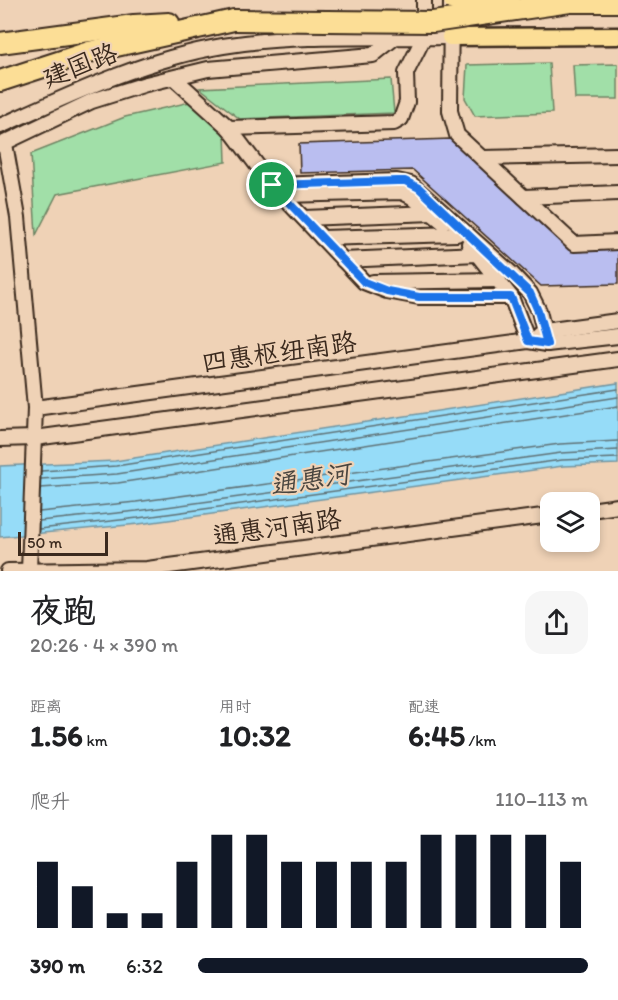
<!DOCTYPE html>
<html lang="zh">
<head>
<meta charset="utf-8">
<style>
	:root { --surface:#fff; --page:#f6f6f6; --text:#202124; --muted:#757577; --accent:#111827 }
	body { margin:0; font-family:Itim,"LXGW WenKai TC",sans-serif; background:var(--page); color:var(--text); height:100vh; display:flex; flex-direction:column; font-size:22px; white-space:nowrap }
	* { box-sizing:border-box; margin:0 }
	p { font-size:20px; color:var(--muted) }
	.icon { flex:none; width:33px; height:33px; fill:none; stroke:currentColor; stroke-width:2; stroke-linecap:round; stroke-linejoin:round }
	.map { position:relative; height:571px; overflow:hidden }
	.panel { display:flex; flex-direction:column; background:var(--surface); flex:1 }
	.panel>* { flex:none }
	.controls { position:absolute; left:540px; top:492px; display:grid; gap:12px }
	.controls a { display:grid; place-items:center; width:60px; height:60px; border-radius:12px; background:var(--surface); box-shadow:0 3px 9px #0003; font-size:30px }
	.scale { position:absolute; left:18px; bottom:15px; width:90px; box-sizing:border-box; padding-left:6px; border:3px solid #3b2a1e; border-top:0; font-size:16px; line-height:21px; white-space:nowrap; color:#3b2a1e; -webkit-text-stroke:4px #efd2b6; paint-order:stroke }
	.pin { position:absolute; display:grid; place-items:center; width:51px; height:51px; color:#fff; margin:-26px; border:3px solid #fff; border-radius:50%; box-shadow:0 2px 6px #0007 }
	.round { display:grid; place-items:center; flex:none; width:63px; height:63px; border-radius:18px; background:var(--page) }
	.summary { display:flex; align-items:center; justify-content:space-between; height:102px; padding:0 30px }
	h1 { font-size:33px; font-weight:700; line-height:45px }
	.stats { display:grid; grid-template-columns:repeat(3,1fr); gap:9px; height:102px; padding:6px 30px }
	.stats div { display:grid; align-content:center }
	.stats b { font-size:30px; font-weight:700 }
	.stats small { font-size:16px; font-weight:400 }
	.stats p { font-size:16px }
	.chart { height:168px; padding:12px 30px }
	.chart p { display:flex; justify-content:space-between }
	.chart svg { width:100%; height:108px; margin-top:6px; stroke:var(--accent); stroke-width:6 }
	ul { padding:0 30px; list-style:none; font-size:20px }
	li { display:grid; grid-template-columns:96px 72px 1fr; align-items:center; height:45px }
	li i { height:15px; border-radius:8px; background:var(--accent) }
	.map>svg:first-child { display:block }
	.green { fill:#a1dfa8; stroke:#6e8463; stroke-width:1.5 }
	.water { fill:#96dcf8; stroke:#7295a1; stroke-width:1.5 }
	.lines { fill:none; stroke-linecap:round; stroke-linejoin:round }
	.shore { stroke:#5f7175; stroke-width:1.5 }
	.building { fill:#babef0; stroke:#3b2a1e; stroke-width:1.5 }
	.minor-casing { stroke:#3b2a1e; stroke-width:18 }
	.major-casing { stroke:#3b2a1e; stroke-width:21 }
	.highway-casing { stroke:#3b2a1e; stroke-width:24 }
	.minor { stroke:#efd2b6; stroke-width:14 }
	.major { stroke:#fcde96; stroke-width:16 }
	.highway { stroke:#fcde96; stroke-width:20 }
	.highway-bridge-casing { stroke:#3b2a1e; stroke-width:24; stroke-linecap:butt }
	.highway-bridge { stroke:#fcde96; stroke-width:20 }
	.route-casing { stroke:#fff; stroke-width:12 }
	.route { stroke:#1a73e8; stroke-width:8 }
	.labels { text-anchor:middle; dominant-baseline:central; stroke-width:4.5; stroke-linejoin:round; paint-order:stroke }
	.street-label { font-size:26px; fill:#3b2a1e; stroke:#efd2b6 }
	.water-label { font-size:27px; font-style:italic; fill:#49453f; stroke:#efd2b6 }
</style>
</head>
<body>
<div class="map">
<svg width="618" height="571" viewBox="0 0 618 571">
	<rect width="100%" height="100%" fill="#efd2b6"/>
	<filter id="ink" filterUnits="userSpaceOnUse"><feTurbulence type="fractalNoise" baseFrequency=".0167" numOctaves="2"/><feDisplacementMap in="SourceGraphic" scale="12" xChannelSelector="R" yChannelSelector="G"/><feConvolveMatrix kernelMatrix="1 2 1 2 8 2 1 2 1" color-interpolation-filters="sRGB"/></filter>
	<g filter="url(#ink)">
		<g class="green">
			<path d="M549,63L552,113L475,116L465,98L467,65Z"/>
			<path d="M618,64V99H575L573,65Z"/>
			<path d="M391,79L394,113L240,119L200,88Z"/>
			<path d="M190,102L225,133L226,162L57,194L36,235L31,154L125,117Z"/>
		</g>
		<path class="water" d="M618,383V464L563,466L139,524L0,537V466L115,461Z"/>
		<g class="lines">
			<g class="shore">
				<path d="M41,471L116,466L618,389"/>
				<path d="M41,479L117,474L618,397"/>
				<path d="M40,488L118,483L618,406"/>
				<path d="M39,512L136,502L560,444L618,441"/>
				<path d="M39,521L137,511L561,453L618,450"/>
				<path d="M39,529L138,518L562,460L618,458"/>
			</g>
		</g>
		<path class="building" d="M451,139L576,247L618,245V284L541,286L413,170L300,173L299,144Z"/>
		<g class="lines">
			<g class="minor-casing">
				<g id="minor">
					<path d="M451,0L450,111L457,135L574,244L618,242"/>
					<path d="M174,78L229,128L394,123L401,119L407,102L406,73L424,37V0"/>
					<path d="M0,126C71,94 145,59 223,46C297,34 375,38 450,37"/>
					<path d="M229,128L272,185L364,282L387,291L419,297H511"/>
					<path d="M5,144L18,217L35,408L29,571"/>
					<path d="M0,145L92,101L146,84L208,69L373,55L394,38"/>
					<path d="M482,158L618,155"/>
					<path d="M272,185L397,181L411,184L512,274L530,293L539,311L547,344"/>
					<path d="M283,195L402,192L412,197L443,222"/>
					<path d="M524,197L618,193"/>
					<path d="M304,218L433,213"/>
					<path d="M322,238L457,234"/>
					<path d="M469,244L511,297L528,341"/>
					<path d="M343,260L478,254"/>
					<path d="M373,282L499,280"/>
					<path d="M538,335L544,331L618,321"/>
					<path d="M35,408L528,341L547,344L618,336"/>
					<path d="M0,439L35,438L618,359"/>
					<path d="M590,510L618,506"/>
					<path d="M8,571L147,569L550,515"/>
				</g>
			</g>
			<g class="major-casing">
				<path id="major" d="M450,37L618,36"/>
			</g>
			<g class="highway-casing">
				<g id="highway">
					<path d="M570,2H618"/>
					<path d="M0,43L134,25L169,23"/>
					<path d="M0,81L89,52L234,20"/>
				</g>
			</g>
			<use href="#minor" class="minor"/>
			<use href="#major" class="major"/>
			<use href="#highway" class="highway"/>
			<g class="highway-bridge-casing">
				<g id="highway-bridge">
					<path d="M454,0L510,1"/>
					<path d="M234,20L433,22L570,2"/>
				</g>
			</g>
			<use href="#highway-bridge" class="highway-bridge"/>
		</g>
	</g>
	<g class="lines" filter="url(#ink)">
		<g class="route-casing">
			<path id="route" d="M397,181H405L419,188L530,293L538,311L547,344L528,341L511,297H419L387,291L364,282L272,185Z"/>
		</g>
		<use href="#route" class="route"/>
	</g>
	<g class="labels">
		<g class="street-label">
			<text transform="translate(80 65) rotate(-21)">建国路</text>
			<text transform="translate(279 352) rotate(-8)">四惠枢纽南路</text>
			<text transform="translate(277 527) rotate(-8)">通惠河南路</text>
		</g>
		<g class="water-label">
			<text transform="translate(310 479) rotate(-9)">通惠河</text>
		</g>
	</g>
</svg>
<div class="controls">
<a><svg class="icon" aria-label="layers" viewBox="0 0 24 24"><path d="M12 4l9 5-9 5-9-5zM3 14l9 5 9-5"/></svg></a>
</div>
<div class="scale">50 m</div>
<div class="pin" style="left:272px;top:185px;background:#1e9e55"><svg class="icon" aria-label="arrive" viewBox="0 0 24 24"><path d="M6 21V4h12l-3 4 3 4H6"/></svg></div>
</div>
<section class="panel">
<div class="summary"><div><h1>夜跑</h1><p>20:26 · 4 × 390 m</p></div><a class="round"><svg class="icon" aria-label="share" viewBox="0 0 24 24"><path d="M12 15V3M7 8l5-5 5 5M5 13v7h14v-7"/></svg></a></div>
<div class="stats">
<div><p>距离</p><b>1.56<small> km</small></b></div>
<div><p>用时</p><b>10:32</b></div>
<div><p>配速</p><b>6:45<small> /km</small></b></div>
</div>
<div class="chart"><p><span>爬升</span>110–113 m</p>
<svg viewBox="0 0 160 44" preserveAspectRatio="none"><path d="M5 44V17M15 44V27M25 44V38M35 44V38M45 44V17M55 44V6M65 44V6M75 44V17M85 44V17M95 44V17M105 44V17M115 44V6M125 44V6M135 44V6M145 44V6M155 44V17"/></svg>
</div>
<ul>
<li><b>390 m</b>6:32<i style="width:100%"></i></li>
</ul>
</section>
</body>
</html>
